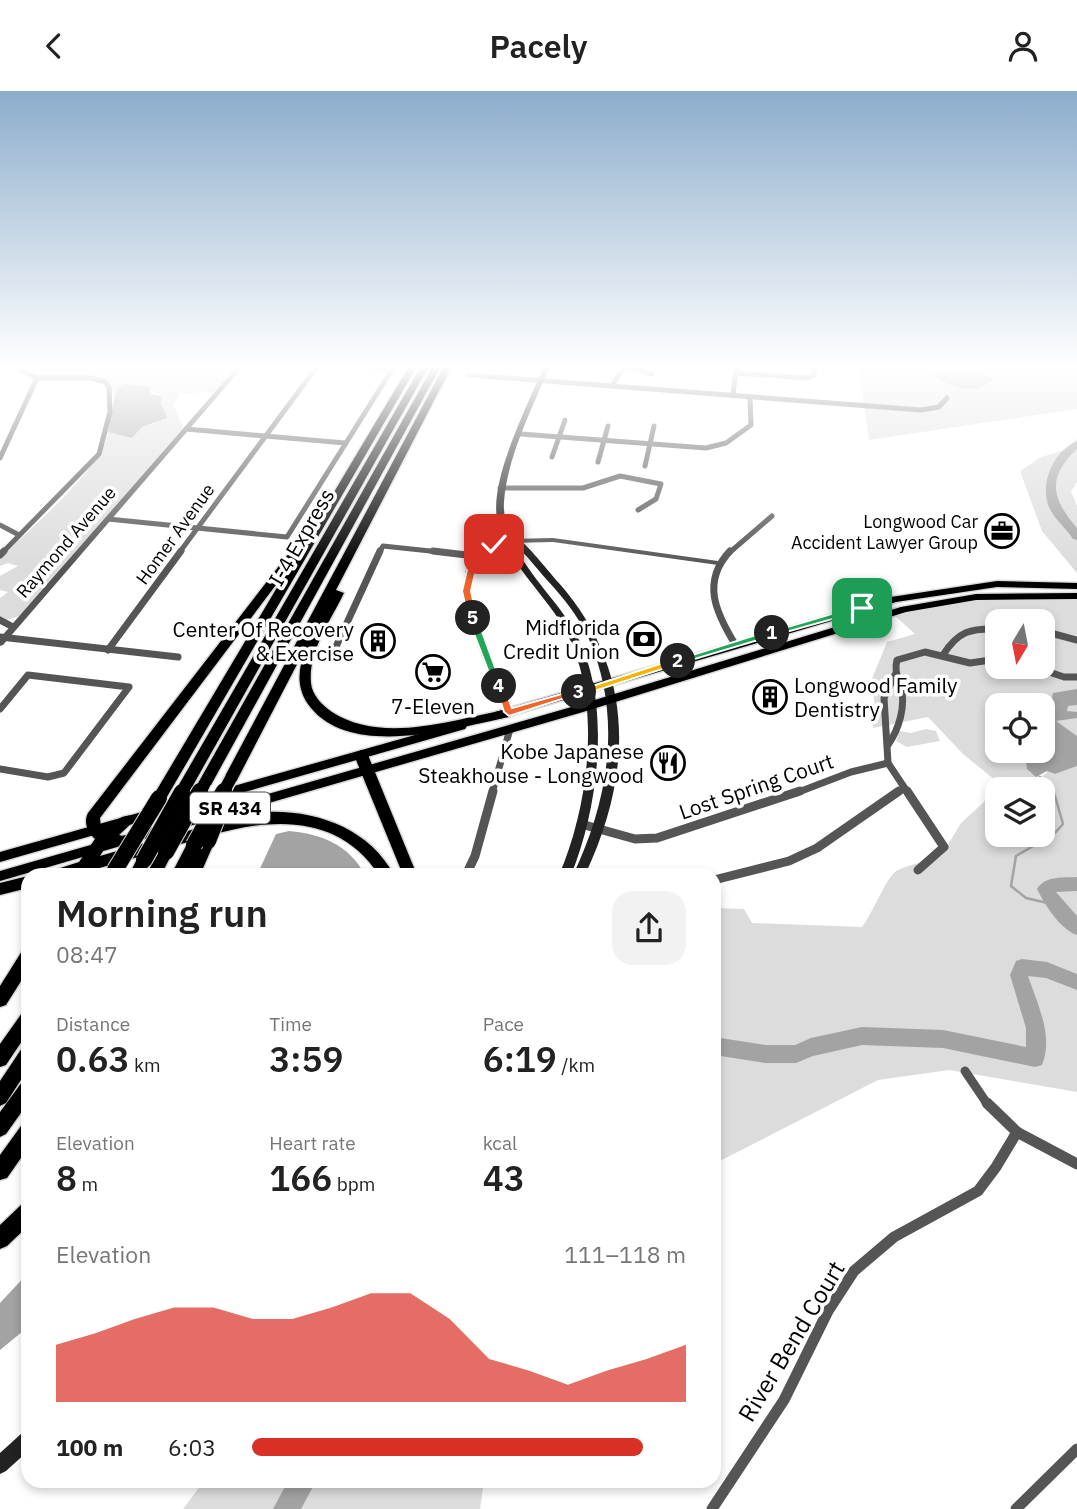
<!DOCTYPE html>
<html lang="en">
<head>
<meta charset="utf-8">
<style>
	:root { --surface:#fff; --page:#f2f2f2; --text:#222; --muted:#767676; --accent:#d93025 }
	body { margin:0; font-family:"IBM Plex Sans",sans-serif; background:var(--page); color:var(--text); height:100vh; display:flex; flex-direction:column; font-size:26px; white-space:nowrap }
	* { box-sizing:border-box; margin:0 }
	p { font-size:23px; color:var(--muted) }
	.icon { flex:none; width:38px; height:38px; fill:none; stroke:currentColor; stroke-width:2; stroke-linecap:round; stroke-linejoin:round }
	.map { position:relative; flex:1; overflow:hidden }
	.drawer { position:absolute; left:21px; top:777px; width:700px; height:620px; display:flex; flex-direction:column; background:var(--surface); border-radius:21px; box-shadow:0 4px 10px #0003 }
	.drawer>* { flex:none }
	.needle { width:46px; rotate:190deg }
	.controls { position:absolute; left:985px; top:518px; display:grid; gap:14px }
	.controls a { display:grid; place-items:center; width:70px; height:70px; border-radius:14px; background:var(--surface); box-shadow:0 4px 10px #0003; font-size:35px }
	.pin { position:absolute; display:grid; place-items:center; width:60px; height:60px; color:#fff; margin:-30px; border-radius:14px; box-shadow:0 4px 10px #0006 }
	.km { position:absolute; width:35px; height:35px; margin:-18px; border-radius:50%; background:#222; color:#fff; font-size:19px; line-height:35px; text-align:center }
	.round { display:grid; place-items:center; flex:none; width:74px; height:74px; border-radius:21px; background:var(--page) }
	.summary { display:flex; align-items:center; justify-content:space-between; height:119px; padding:0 35px }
	h1 { font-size:38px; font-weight:600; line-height:52px }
	.metrics { display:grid; grid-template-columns:repeat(3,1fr); gap:10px; height:119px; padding:7px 35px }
	.metrics div { display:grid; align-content:center }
	.metrics b { font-size:35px; font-weight:600 }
	.metrics small { font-size:19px; font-weight:400 }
	.metrics p { font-size:19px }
	.chart { height:196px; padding:14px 35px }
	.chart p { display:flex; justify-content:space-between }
	.chart svg { width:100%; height:126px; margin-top:7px; fill:var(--accent); opacity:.7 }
	ul { padding:0 35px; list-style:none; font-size:23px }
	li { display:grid; grid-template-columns:112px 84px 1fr; align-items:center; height:52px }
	li i { height:18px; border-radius:9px; background:var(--accent) }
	header { display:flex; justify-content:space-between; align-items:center; height:91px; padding:0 35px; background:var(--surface); font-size:32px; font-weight:600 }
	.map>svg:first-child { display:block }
	.green { fill:#dcdcdc; fill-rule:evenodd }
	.water { fill:#a3a3a3 }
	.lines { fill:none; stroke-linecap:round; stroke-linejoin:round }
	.stream { stroke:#a3a3a3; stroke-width:2.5 }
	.river { fill:#a3a3a3; fill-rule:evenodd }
	.primary-casing { stroke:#dbdbdb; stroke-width:3 }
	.motorway-casing { stroke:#dbdbdb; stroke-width:3 }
	.minor-far3 { stroke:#555; stroke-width:5 }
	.minor-far2 { stroke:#555; stroke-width:7 }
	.minor-far1 { stroke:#555; stroke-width:9 }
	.minor { stroke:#555; stroke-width:11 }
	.tertiary { fill:#555; fill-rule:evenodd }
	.secondary { fill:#222; fill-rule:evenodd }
	.primary { fill:#000; fill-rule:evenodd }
	.motorway { fill:#000; fill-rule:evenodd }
	.motorway-bridge-far1-casing { stroke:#dbdbdb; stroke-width:15; stroke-linecap:butt }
	.motorway-bridge-casing { stroke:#dbdbdb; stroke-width:18; stroke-linecap:butt }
	.motorway-bridge-far1 { stroke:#000; stroke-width:12 }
	.motorway-bridge { stroke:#000; stroke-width:16 }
	.split-1 { fill:#22a559; stroke:#fff; stroke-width:2 }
	.split-2 { fill:#22a559; stroke:#fff; stroke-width:2 }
	.split-3 { fill:#f5b400; stroke:#fff; stroke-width:2 }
	.split-4 { fill:#f0652b; stroke:#fff; stroke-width:2 }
	.split-5 { fill:#22a559; stroke:#fff; stroke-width:2 }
	.split-6 { fill:#f0652b; stroke:#fff; stroke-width:2 }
	.split-7 { fill:#f5b400; stroke:#fff; stroke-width:2 }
	.labels { text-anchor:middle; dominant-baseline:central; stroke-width:7; stroke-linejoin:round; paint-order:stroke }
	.far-poi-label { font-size:18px; fill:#000; stroke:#fff; text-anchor:end }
	.far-street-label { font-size:18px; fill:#000; stroke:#fff }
	.shield { fill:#fff; stroke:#4c4c4c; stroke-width:2 }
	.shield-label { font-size:19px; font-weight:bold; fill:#000 }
	.street-label { font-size:21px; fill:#000; stroke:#fff }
	.poi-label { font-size:21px; fill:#000; stroke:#fff; text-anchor:end }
	.near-street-label { font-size:24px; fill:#000; stroke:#fff }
</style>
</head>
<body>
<header><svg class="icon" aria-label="back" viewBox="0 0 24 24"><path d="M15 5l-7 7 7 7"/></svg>Pacely<svg class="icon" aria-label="person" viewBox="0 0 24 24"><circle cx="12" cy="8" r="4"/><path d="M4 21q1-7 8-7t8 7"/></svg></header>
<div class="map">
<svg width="1077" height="1418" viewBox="0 0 1077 1418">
	<rect width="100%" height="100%" fill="#fff"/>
	<g class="green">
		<path d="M20,277H220L234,280L216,301L181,302L173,313L183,337L19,525L7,529L0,525V507L8,501L0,499V485L18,475L8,472L0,475V467C28,439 103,378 108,341L132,347L142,336L156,332L163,320L160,303L117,296L109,336L114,304L107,290L39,286Z"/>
		<path d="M859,277H1077V318L869,349Z"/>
		<path d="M1077,348V391L1071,400L1077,415V482L1042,440L1020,380L1041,366L1065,359Z"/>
		<path d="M1077,507V645L1043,623V614H998V660H1024L1026,675L1042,686L1048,680L1055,683L1077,675V1001L949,979L878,989L714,1073V817L744,818L752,832L862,836C873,822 887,784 898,779C910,773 927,771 941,765L961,732L998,698V744H1043V698H998L1001,694L963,663L928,626L873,637L875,615L871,590L887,551L915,543L894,524L978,508ZM998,530H1043V576H998Z"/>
		<path d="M926,638L936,640L940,650L907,656L896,650L899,640L911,642Z"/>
		<path d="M204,1390H484L480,1418H183Z"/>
	</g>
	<g class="water">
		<path d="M936,277H957L994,287C977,305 952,298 935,285Z"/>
		<path d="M126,293L150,296L151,303L162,305L161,312L167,327L142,336L132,347L108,341L117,296Z"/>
		<path d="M1077,598V614L1068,615L1067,620L1077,621V627L1056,630L1077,645V675L1055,683L1047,680L1036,686L1027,678L1024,660H1043V623L1055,620L1051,612L1053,602Z"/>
		<path d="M289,740C322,743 349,754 365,784H257L276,743Z"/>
		<path d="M28,1182V1236L0,1259V1212Z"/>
	</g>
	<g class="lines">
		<path class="stream" d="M1040,686L1055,705L1063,733L1054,743L1016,765L1011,795L1026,807L1056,814"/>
		<g class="river">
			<path d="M1077,350V358C1046,387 1052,408 1077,437V449L1073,448C1066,437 1054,428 1049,416C1039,392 1054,360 1077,350Z"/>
			<path d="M1077,786V800L1056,801L1077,825V844C1060,838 1045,814 1037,798C1046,784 1063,787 1077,786Z"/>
			<path d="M1022,868L1047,871L1077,883V899L1046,887L1028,885C1037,912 1054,945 1042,974L1035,976L943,957L862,954L813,965L796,972H766L714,964V946L766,954H795L811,947L862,936L943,939L1026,956V937L1010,884L1016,870Z"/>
			<path d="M288,1390H316L301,1418H273Z"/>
		</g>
		<g class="primary-casing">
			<g id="primary">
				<path d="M997,490L1077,492V498L997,496L896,511L499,628L493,624L495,621L891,506Z"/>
				<path d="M1077,502V508L976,509L906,521L583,621L0,790V780L575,615L901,516L976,503Z"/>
				<path d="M461,631L467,635L465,638L0,771V761Z"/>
			</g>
		</g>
		<g class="motorway-casing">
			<g id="motorway">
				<path d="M408,277H416L164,711L159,712L152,707L288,478L100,727L101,737L104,739C112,733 122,722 133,725L135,729L119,744L127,746L129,750L127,754L122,756L108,752L100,765C132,756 165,746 198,737C213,732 229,726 245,723C301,714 366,731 394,784H379C339,723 272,726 209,745L215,750L200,784H171L188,751L170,756L173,761L161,784H146L159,760L146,764L151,769L144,784H129L138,766L89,780L85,784H49L51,780L79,771L95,748C88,742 83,732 88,722L303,444L309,443Z"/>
				<path d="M420,277H428L187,705H177L175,701L177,697Z"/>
				<path d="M432,277H440L211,694L204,699L199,698L197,694Z"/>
				<path d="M443,277H451L336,499L344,502C331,529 308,560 311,592C312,604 322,614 332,621C383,654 455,628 509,618L515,622L509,626C455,637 353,668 311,617C295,598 298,578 306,556L236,691H226L224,687Z"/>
				<path d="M361,659L368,664L417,784H403L354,664Z"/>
				<path d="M28,785V797L0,804V792Z"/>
				<path d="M28,858V879L6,914L0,916V895L22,860Z"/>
				<path d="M28,919V941L6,974L0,976V953L22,922Z"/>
				<path d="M28,955V978L6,1012L0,1015V990L22,957Z"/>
				<path d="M28,988V1012L6,1043L0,1046V1021L22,991Z"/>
				<path d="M28,1032V1057L7,1087L0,1089V1064L21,1035Z"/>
				<path d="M28,1111V1135L7,1155L0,1158V1134L21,1114Z"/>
			</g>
		</g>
		<g class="minor-far3">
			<path d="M375,277L392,278"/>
			<path d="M631,277L652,283"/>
			<path d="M735,282L808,287L814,284V277"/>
			<path d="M469,284L921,319L939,316L947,307"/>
			<path d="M612,295L623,277"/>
			<path d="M733,305L736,277"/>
			<path d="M186,338L345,352"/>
			<path d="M521,343L706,357L726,352L751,334L750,306"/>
			<path d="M552,366L565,329"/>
			<path d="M0,367L37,287"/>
			<path d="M598,371L608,335"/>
			<path d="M645,375L654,335"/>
			<path d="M500,397H583L620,385L661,393L656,408L638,419"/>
			<path d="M108,428L287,446L393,277"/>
			<path d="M0,434L19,444"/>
			<path d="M2,462L99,363L110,321L109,296L105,291L91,287H37L16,277"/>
			<path d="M179,462L316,277"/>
			<path d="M379,462L383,455L449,462"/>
			<path d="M479,462L494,453L509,450"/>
			<path d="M729,462L772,425"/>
		</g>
		<g class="minor-far2">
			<path d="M433,460L475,465"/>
			<path d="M482,460C443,485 496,589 509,622"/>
			<path d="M730,460C701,491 716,522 735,553"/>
			<path d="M0,464L4,460"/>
			<path d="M0,529L13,536"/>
			<path d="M1043,540L1077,549"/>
			<path d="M0,546L178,566"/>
			<path d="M108,559L181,460"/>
			<path d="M334,560L380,460"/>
			<path d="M943,564C958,540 971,537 998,538"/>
			<path d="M1034,576L1064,586H1077"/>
			<path d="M895,584L884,607L888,672L908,702"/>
			<path d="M0,618L28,584L129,596L64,682L48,686L0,678"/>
			<path d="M888,654C899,638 906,615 901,596C898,586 894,580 897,569L925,561L970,572L998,568"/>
			<path d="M492,702L510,638"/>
			<path d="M796,702L851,681L888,672"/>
			<path d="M896,702L904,697"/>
		</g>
		<g class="minor-far1">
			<path d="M907,700L944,756L918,779"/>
			<path d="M581,733L635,748L657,747L800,700"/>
			<path d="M466,784L475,765L493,700"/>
			<path d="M714,789L789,770L817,757L899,700"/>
			<path d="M965,980L988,1014"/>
		</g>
		<g class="minor">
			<path d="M987,1012L1017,1041L1077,1073"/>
			<path d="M712,1418L784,1309L828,1220L854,1180L894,1146L978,1100L996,1076L1017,1041"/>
			<path d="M1016,1418L1077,1358"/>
		</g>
		<g class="tertiary">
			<path d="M236,277H242L3,554L0,555V547Z"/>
			<path d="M553,447L718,470L722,472L718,474L553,451L509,452L505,450L509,448Z"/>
		</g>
		<g class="secondary">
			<path d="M543,277H549C532,318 507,366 504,411C503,424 507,437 512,448C515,449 519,449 522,451C530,457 550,482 558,491C636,579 633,682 585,784H573C609,709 623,624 588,546C578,525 563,506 547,489C537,478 527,464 515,454C530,487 559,511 576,543C612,610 599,716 571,784H559C590,713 604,601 561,532C540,498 505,469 497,428C490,387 527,316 543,277Z"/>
			<path d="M28,1340V1360L6,1380L0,1383V1362L22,1342Z"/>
		</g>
		<use href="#primary" class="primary"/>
		<use href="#motorway" class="motorway"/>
		<g class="motorway-bridge-far1-casing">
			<g id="motorway-bridge-far1">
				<path d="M199,702L204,694"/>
				<path d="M223,702L231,687"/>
			</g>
		</g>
		<g class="motorway-bridge-casing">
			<g id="motorway-bridge">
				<path d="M208,750L219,722"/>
				<path d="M194,754L224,700"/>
				<path d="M166,761L200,700"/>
				<path d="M144,769L182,701"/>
				<path d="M115,779L159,707"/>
			</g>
		</g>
		<use href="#motorway-bridge-far1" class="motorway-bridge-far1"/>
		<use href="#motorway-bridge" class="motorway-bridge"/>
	</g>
	<linearGradient id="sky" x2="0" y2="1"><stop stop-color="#8cadcc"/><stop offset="0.58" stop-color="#fff"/><stop offset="1" stop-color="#fff" stop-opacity="0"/></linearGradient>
	<rect width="1077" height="475" fill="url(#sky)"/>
	<path class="split-1" d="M862,514L865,519L772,545L767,542Z"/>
	<path class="split-2" d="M772,539L775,544L678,573L673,570Z"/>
	<path class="split-3" d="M678,567L681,572L579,605L574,601Z"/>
	<path class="split-4" d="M495,593H503L512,617L579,598L584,601L509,625L504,621Z"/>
	<path class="split-5" d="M473,524L477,527L503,598L494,595L468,527Z"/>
	<path class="split-6" d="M474,464L479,466L471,500L477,527L473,530L468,527L462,500L470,466Z"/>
	<path class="split-7" d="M494,450L497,455L478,468H471V465Z"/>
	<defs>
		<g id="office-ring" transform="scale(1.75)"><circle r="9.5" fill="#fff" stroke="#000" stroke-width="1.5"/><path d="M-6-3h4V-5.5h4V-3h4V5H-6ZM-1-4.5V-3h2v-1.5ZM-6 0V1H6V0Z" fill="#000"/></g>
		<g id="bank-ring" transform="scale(1.75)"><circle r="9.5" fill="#fff" stroke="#000" stroke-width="1.5"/><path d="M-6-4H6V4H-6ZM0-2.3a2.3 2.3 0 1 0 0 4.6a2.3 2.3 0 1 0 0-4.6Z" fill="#000"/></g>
		<g id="building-ring" transform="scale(1.75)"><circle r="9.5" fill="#fff" stroke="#000" stroke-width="1.5"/><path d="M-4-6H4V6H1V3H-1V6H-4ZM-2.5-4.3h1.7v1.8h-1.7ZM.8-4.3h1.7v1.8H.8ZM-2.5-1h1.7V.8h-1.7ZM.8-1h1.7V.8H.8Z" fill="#000"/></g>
		<g id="supermarket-ring" transform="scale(1.75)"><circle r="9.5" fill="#fff" stroke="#000" stroke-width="1.5"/><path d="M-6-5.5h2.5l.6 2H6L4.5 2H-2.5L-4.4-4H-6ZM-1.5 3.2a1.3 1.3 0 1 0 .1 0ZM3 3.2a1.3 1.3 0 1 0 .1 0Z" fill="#000"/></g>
		<g id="restaurant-ring" transform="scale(1.75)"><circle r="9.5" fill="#fff" stroke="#000" stroke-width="1.5"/><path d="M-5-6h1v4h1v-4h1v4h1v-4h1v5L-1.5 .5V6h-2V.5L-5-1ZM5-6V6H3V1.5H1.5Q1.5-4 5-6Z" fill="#000"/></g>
	</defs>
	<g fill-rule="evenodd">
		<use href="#office-ring" x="1002" y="440"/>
		<use href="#bank-ring" x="644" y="548"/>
		<use href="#building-ring" x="378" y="550"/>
		<use href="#supermarket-ring" x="433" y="581"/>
		<use href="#building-ring" x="770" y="606"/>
		<use href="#restaurant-ring" x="668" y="672"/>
	</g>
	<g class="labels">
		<g class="far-poi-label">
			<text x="978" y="430">Longwood Car<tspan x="978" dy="21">Accident Lawyer Group</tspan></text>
		</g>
		<g class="far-street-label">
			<text transform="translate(175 443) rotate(-54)">Homer Avenue</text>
			<text transform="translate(66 451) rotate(-49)">Raymond Avenue</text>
		</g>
		<rect class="shield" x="190" y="701.5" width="80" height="31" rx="5"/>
		<g class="shield-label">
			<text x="230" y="717">SR 434</text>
		</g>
		<g class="street-label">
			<text transform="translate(301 446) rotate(-60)">I-4 Express</text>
			<text transform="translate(756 695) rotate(-19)">Lost Spring Court</text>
		</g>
		<g class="poi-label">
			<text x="620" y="536">Midflorida<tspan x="620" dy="24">Credit Union</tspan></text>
			<text x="354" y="538">Center Of Recovery<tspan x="354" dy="24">&amp; Exercise</tspan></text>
			<text x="794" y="594" text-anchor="start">Longwood Family<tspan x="794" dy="24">Dentistry</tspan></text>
			<text x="433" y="615" text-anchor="middle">7-Eleven</text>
			<text x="644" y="660">Kobe Japanese<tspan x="644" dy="24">Steakhouse - Longwood</tspan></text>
		</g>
		<g class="near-street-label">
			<text transform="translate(791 1250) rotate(-59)">River Bend Court</text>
		</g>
	</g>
</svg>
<div class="controls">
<a><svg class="needle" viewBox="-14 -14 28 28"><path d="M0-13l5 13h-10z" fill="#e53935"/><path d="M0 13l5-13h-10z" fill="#767676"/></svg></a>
<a><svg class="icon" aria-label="locate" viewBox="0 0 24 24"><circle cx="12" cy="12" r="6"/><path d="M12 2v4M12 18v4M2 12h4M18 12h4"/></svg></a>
<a><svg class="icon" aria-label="layers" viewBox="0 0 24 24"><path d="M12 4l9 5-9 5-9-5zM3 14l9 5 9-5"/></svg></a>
</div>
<div class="pin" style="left:862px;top:517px;background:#1e9e55"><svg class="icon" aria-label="arrive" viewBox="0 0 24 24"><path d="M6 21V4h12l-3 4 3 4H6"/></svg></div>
<div class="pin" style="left:494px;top:453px;background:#d93025"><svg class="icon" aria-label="check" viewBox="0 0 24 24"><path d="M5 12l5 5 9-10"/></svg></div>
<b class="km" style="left:772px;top:542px">1</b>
<b class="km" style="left:678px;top:570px">2</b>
<b class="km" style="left:579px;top:601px">3</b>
<b class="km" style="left:499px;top:595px">4</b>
<b class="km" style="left:473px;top:527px">5</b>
<section class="drawer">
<div class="summary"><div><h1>Morning run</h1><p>08:47</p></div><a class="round"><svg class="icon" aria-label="share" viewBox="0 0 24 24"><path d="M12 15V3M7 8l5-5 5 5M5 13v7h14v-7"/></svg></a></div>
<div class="metrics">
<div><p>Distance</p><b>0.63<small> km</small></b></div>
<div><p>Time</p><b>3:59</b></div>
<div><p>Pace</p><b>6:19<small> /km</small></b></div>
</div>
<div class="metrics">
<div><p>Elevation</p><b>8<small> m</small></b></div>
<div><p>Heart rate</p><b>166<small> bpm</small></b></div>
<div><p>kcal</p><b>43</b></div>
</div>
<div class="chart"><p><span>Elevation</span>111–118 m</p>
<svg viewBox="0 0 160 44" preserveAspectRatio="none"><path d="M0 44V24L10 20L20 15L30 11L40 11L50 15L60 15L70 11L80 6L90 6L100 15L110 29L120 33L130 38L140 33L150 29L160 24V44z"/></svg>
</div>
<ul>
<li><b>100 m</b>6:03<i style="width:90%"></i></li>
</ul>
</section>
</div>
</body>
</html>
